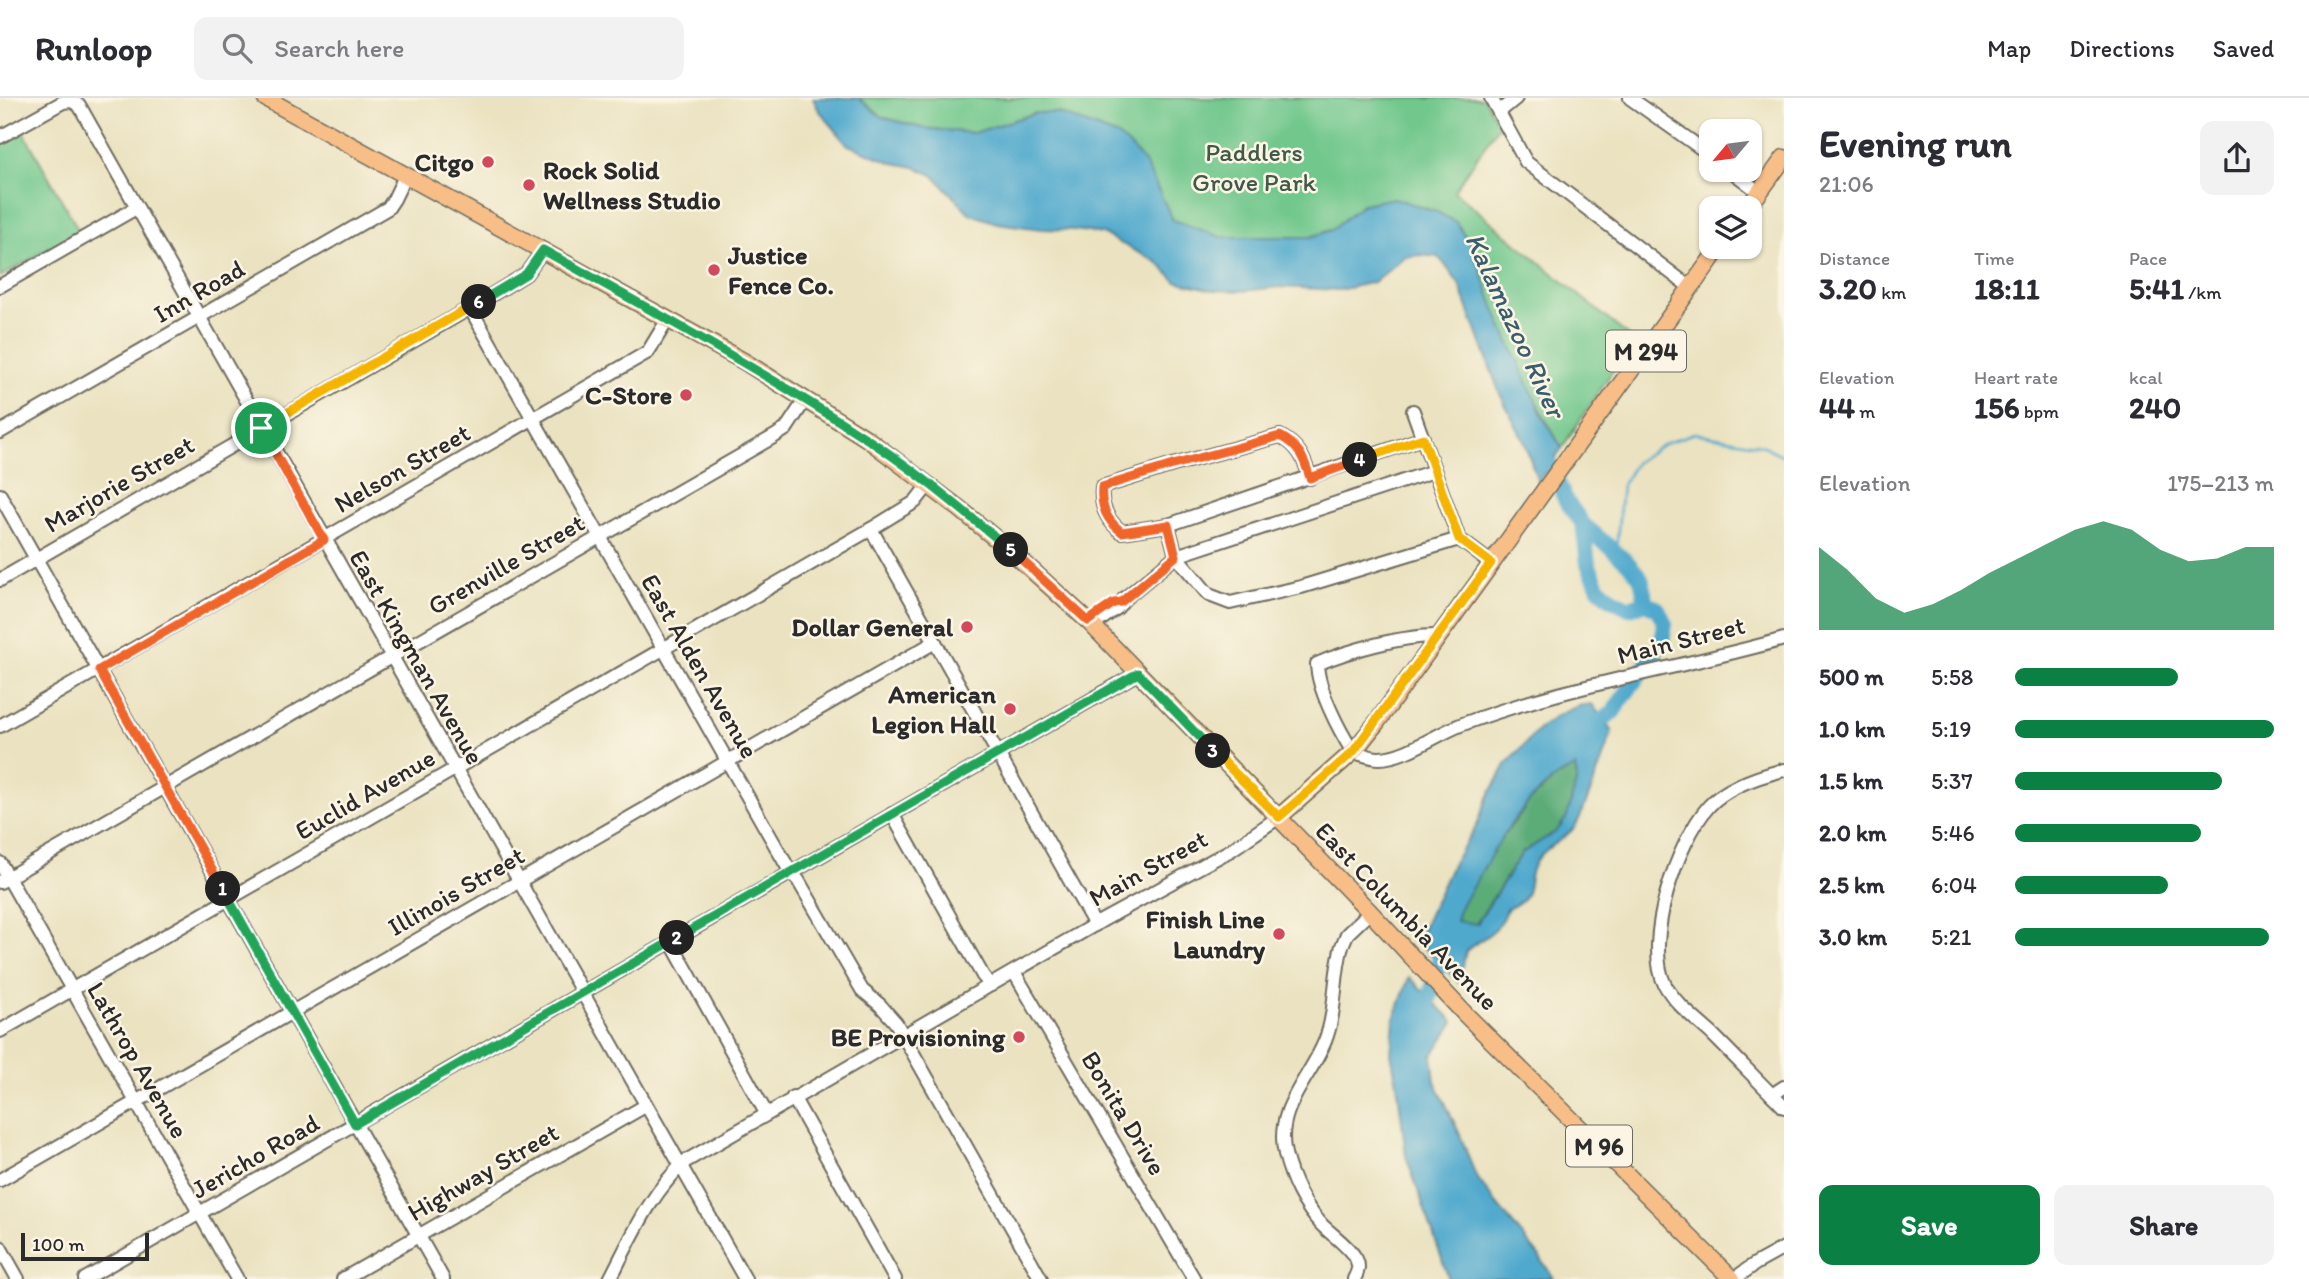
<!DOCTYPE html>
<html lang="en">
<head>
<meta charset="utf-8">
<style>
	:root { --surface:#fff; --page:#f2f2f3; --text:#2b2b33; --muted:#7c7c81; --line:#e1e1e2; --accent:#0b8043 }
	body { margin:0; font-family:Itim,sans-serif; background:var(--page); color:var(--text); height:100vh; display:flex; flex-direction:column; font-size:26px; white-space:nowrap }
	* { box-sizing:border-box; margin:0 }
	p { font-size:23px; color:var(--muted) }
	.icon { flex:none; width:38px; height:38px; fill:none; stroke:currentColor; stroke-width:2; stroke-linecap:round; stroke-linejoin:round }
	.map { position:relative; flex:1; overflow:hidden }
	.side { display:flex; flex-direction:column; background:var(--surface); width:525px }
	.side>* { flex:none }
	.needle { width:46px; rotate:241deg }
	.controls { position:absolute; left:1699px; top:21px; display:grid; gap:14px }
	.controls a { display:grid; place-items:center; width:63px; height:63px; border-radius:14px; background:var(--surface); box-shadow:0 2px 5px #0004; font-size:35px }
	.scale { position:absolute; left:21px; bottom:18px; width:128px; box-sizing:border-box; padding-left:7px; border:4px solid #2b2b2b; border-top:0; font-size:19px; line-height:24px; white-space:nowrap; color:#2b2b2b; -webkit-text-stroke:5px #fcf5e5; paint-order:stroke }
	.pin { position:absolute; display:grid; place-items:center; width:60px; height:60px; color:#fff; margin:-30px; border:4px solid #fff; border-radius:50%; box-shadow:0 2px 7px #0007 }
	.km { position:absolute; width:35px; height:35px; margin:-18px; border-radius:50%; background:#222; color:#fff; font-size:19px; line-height:35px; text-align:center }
	.round { display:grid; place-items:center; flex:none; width:74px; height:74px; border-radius:14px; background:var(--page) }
	.overview { display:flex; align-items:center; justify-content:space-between; height:119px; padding:0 35px }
	h1 { font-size:38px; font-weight:700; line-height:52px }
	.metrics { display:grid; grid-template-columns:repeat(3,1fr); gap:10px; height:119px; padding:7px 35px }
	.metrics div { display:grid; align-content:center }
	.metrics b { font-size:30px; font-weight:700 }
	.metrics small { font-size:19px; font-weight:400 }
	.metrics p { font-size:19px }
	.chart { height:196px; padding:14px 35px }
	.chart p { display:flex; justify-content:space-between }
	.chart svg { width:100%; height:126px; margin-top:7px; fill:var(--accent); opacity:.7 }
	.primary-button { display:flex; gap:14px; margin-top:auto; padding:14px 35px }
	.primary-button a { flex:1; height:80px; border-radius:14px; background:var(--accent); color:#fff; font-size:28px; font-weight:700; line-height:80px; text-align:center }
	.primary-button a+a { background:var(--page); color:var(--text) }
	ul { padding:0 35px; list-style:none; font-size:23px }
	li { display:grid; grid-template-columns:112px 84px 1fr; align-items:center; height:52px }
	li i { height:18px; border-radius:9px; background:var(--accent) }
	header { display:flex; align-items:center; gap:42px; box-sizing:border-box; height:98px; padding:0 35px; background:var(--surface); border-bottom:2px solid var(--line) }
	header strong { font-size:33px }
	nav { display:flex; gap:38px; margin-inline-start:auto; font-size:24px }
	.search { width:490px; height:63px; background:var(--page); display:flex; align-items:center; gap:18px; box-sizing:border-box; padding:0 24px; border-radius:14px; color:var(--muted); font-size:26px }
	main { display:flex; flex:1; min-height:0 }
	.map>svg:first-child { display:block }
	.green { fill:#71c78c; stroke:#4e795c; stroke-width:2 }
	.forest { fill:#5cac78; stroke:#446c52; stroke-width:2 }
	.water { fill:#4fa9cd; stroke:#3d6a7c; stroke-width:2; fill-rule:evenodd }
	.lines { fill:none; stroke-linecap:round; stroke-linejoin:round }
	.stream { stroke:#4fa9cd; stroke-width:2.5 }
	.river { stroke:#4fa9cd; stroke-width:16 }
	.minor-casing { stroke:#6e6b5f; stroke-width:16 }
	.major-casing { stroke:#6e6b5f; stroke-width:19 }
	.minor { stroke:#fff; stroke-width:12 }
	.major { stroke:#f7be87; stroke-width:16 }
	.split-1-casing { stroke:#fff; stroke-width:14 }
	.split-2-casing { stroke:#fff; stroke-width:14 }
	.split-3-casing { stroke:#fff; stroke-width:14 }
	.split-4-casing { stroke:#fff; stroke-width:14 }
	.split-5-casing { stroke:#fff; stroke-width:14 }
	.split-6-casing { stroke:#fff; stroke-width:14 }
	.split-7-casing { stroke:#fff; stroke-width:14 }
	.split-1 { stroke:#f0652b; stroke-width:9 }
	.split-2 { stroke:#22a559; stroke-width:9 }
	.split-3 { stroke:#22a559; stroke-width:9 }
	.split-4 { stroke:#f5b400; stroke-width:9 }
	.split-5 { stroke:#f0652b; stroke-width:9 }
	.split-6 { stroke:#22a559; stroke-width:9 }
	.split-7 { stroke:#f5b400; stroke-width:9 }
	.poi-dot { fill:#d1495b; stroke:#fcf5e5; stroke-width:2.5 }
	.labels { text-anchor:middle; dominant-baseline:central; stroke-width:5; stroke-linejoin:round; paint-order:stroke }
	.shield { fill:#fcf5e5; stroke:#6a6863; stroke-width:2 }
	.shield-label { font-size:24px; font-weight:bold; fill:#2b2b2b }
	.park-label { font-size:26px; fill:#405a48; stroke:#fcf5e5 }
	.poi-label { font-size:26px; font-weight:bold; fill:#2b2b2b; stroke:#fcf5e5; text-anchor:end }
	.street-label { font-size:26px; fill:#2b2b2b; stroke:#fcf5e5 }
	.water-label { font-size:28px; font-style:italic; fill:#395d6c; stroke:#fcf5e5 }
</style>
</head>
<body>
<header>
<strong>Runloop</strong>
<div class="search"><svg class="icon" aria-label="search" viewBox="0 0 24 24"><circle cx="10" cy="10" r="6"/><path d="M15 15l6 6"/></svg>Search here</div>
<nav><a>Map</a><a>Directions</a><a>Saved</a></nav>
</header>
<main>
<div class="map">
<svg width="1784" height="1181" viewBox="0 0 1784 1181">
	<rect width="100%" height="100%" fill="#fcf5e5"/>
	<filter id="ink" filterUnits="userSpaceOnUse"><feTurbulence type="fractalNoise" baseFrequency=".0143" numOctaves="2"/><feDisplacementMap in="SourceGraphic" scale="14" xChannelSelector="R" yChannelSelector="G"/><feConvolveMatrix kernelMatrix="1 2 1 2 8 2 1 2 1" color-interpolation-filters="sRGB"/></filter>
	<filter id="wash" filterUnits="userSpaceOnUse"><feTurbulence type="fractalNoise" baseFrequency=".00686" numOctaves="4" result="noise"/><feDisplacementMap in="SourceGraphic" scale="28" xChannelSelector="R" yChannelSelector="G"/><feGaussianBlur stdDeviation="1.57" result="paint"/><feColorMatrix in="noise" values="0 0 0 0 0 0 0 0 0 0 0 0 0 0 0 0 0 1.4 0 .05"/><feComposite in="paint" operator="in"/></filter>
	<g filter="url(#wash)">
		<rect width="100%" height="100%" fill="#eae2c0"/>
		<g class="green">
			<path d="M858,0H1484L1499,27L1454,93L1633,242L1562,350C1524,287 1495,217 1471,147L1363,106L1331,132L1311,139H1221L1173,122L1115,37L1058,15H1036L974,35L922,30L882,19Z"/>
			<path d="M23,33L79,133L0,179V46Z"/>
		</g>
		<path class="forest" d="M1575,668L1577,681L1567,719L1557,733L1522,755L1476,826L1456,823L1460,806L1495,748L1523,713L1529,701L1541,693L1548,685Z"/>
		<g class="water">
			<path d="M813,0H858L882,19L922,30L974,35L1036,15H1058L1116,37L1128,46L1145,65L1173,122L1221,139H1311L1331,132L1363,106L1394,100L1437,114L1456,124L1471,147L1500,224L1543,319L1562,350L1538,384L1524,343L1500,296L1459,186L1439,159L1421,157L1404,159L1374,184L1339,192L1280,189L1243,193L1212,192L1176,183L1157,164L1103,136L1074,132L1041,131L997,125L970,116L933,77L915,69L893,65L848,47L818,11Z"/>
			<path d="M1592,606L1612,634C1605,652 1583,721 1573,731C1562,743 1545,749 1536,763C1522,786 1539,797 1507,811C1501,834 1482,839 1466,853L1459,885L1417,842L1452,767L1477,727L1486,703L1507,665L1540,630L1558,617L1578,608ZM1575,669L1577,681L1567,719L1557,733L1522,755L1477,826L1456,823C1459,807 1467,798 1475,785C1501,740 1527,691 1575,669Z"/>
			<path d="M1409,879L1454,924L1432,958L1435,983L1460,1037L1476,1078L1495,1104L1539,1158L1554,1181H1449L1406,1058L1398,992L1391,955L1394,922Z"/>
		</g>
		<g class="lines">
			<path class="stream" d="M1616,454L1622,387L1636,364L1664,346L1694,335L1761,347L1784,358"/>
			<g class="river">
				<path d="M1551,368L1565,401L1583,426L1588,466L1599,490L1612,501L1629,510L1646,505L1658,511L1665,526L1662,544L1613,614L1587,634"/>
				<path d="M1583,426L1628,465L1641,480L1646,505"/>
				<path d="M1425,918L1444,845"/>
			</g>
		</g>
	</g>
	<g filter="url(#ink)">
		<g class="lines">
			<g class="minor-casing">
				<g id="minor">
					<path d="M1491,0L1526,64L1691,190"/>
					<path d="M1630,0L1712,58"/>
					<path d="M1499,14L1516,0"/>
					<path d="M0,39L63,4L71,3L79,7L745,1181"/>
					<path d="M1730,72L1759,94"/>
					<path d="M0,188L136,110"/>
					<path d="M470,210L791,775L798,782L862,892L880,907L896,925L1041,1181"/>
					<path d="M1413,313L1459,441L1491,465"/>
					<path d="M0,334L388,110L394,101L406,76"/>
					<path d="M1310,380C1304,360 1299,348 1280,338L1173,367L1102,389C1100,408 1107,423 1122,434L1168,427L1423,340"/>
					<path d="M0,397L443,1181"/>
					<path d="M1168,427L1176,458L1209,497L1230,505L1301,489L1459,441"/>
					<path d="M871,431L1095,827"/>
					<path d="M0,482L470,210L526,176L543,152"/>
					<path d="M1092,528L1117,510L1124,501L1176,458L1434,373"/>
					<path d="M1439,538C1405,537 1349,552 1317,566C1318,592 1339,632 1353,654C1361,656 1371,660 1379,660C1405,660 1438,635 1463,626C1567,587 1678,571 1784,541"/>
					<path d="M0,628L648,254L668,221"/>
					<path d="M1784,672C1760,678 1726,689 1709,708C1677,744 1643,843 1665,887C1676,907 1697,922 1713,937C1737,961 1760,985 1784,1009"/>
					<path d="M892,716L983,878L991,887"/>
					<path d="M0,765L237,1181"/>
					<path d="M0,784L775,338L786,331L805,302"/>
					<path d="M671,844L766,1015"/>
					<path d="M1014,874L1194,1181"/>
					<path d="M0,933L871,431L915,404L929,386"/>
					<path d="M1772,997L1784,989"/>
					<path d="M793,999L895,1181"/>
					<path d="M0,1082L935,544"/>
					<path d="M0,1149L18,1181"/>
					<path d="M85,1181L1138,575"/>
					<path d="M343,1181L645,1008"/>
					<path d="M610,1181C632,1139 650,1095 686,1063L1103,822L1231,752L1279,719"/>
					<path d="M1354,1181C1358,1174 1360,1168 1356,1161C1348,1147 1333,1138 1322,1127C1304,1108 1291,1081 1285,1056C1274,1011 1310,981 1325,943C1337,913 1333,879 1342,848L1347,836L1370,814"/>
					<path d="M1734,1181L1755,1166L1784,1150"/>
				</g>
			</g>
			<g class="major-casing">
				<g id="major">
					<path d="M265,0L745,264L866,340L960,411L1013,455L1088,523L1370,814L1465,916L1732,1181"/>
					<path d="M1748,110L1784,60"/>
					<path d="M1279,719L1353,654L1377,624L1720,149"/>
				</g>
			</g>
			<use href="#minor" class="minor"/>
			<use href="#major" class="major"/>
		</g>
	</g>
	<g class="lines" filter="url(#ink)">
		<g class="split-1-casing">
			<path id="split-1" d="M223,791L99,572L324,442L261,330"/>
		</g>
		<g class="split-2-casing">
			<path id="split-2" d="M223,791L355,1026L677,840"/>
		</g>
		<g class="split-3-casing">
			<path id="split-3" d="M677,840L1138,575L1213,653"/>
		</g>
		<g class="split-4-casing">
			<path id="split-4" d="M1213,653L1279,719L1353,654L1491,465L1459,441L1423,340L1360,362"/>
		</g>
		<g class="split-5-casing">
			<path id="split-5" d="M1011,452L1088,523L1114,505L1121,504L1176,458L1168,427L1122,434C1107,423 1100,408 1102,389L1173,367L1280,338C1299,348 1304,360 1310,380L1360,362"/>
		</g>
		<g class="split-6-casing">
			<path id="split-6" d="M479,204L526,176L543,152C651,212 760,271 864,339C916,372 963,413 1011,452"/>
		</g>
		<g class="split-7-casing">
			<path id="split-7" d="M261,330L479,204"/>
		</g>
		<use href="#split-1" class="split-1"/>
		<use href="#split-2" class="split-2"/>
		<use href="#split-3" class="split-3"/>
		<use href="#split-4" class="split-4"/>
		<use href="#split-5" class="split-5"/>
		<use href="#split-6" class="split-6"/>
		<use href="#split-7" class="split-7"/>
	</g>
	<g class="poi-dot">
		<circle cx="488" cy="64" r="7"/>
		<circle cx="529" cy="87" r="7"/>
		<circle cx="714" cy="172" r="7"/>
		<circle cx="686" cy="297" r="7"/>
		<circle cx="967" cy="529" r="7"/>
		<circle cx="1010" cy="611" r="7"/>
		<circle cx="1279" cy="836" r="7"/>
		<circle cx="1019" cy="939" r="7"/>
	</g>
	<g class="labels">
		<g class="shield">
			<rect x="1606" y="232.5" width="80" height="41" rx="5"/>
			<rect x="1566" y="1027.5" width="66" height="41" rx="5"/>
		</g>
		<g class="shield-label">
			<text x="1646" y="253">M 294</text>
			<text x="1599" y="1048">M 96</text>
		</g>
		<g class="park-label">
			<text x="1254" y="54">Paddlers<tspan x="1254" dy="30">Grove Park</tspan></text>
		</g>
		<g class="poi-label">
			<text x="474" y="64">Citgo</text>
			<text x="543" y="72" text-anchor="start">Rock Solid<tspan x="543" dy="30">Wellness Studio</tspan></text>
			<text x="728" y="157" text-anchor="start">Justice<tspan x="728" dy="30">Fence Co.</tspan></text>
			<text x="672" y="297">C-Store</text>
			<text x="953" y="529">Dollar General</text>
			<text x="996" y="596">American<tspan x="996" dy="30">Legion Hall</tspan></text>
			<text x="1265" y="821">Finish Line<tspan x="1265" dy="30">Laundry</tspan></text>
			<text x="1005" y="939">BE Provisioning</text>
		</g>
		<g class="street-label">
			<text transform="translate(199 193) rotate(-30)">Inn Road</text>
			<text transform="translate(402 370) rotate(-30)">Nelson Street</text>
			<text transform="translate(119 386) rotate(-30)">Marjorie Street</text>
			<text transform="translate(506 466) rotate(-30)">Grenville Street</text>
			<text transform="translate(1681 542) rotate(-14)">Main Street</text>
			<text transform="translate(417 559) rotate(60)">East Kingman Avenue</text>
			<text transform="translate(700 568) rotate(60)">East Alden Avenue</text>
			<text transform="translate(365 696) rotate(-30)">Euclid Avenue</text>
			<text transform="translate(1148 770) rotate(-29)">Main Street</text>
			<text transform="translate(456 793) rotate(-30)">Illinois Street</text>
			<text transform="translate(1407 818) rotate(46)">East Columbia Avenue</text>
			<text transform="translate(138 962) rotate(60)">Lathrop Avenue</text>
			<text transform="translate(1124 1015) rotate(59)">Bonita Drive</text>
			<text transform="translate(255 1058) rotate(-30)">Jericho Road</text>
			<text transform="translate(483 1074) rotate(-30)">Highway Street</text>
		</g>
		<g class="water-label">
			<text transform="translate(1516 227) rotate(65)">Kalamazoo River</text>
		</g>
	</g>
</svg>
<div class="controls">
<a><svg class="needle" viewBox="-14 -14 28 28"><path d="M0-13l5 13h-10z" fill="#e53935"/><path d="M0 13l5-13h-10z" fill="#7c7c81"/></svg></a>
<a><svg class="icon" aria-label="layers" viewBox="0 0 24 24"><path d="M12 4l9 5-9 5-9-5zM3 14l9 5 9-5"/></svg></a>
</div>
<div class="scale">100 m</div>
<div class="pin" style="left:261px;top:330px;background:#1e9e55"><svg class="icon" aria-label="arrive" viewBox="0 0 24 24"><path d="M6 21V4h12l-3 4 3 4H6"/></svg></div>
<b class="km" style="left:223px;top:791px">1</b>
<b class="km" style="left:677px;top:840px">2</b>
<b class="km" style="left:1213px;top:653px">3</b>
<b class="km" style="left:1360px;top:362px">4</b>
<b class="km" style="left:1011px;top:452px">5</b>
<b class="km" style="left:479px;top:204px">6</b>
</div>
<section class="side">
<div class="overview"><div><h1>Evening run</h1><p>21:06</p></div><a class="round"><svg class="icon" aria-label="share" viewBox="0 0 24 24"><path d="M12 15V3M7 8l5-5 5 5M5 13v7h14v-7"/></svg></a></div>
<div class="metrics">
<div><p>Distance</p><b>3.20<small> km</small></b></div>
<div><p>Time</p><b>18:11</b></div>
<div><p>Pace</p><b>5:41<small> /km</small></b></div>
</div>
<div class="metrics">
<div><p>Elevation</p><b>44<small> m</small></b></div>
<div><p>Heart rate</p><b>156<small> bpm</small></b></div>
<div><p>kcal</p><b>240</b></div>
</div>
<div class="chart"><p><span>Elevation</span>175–213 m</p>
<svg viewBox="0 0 160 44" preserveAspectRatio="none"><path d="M0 44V15L10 23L20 33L30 38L40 35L50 30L60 24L70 19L80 14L90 9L100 6L110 9L120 16L130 20L140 19L150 15L160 15V44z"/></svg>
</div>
<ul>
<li><b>500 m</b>5:58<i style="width:63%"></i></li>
<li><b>1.0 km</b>5:19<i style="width:100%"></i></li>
<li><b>1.5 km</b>5:37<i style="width:80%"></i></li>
<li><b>2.0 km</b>5:46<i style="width:72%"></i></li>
<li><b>2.5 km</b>6:04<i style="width:59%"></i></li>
<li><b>3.0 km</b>5:21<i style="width:98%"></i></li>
</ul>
<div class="primary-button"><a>Save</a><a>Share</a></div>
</section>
</main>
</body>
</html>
